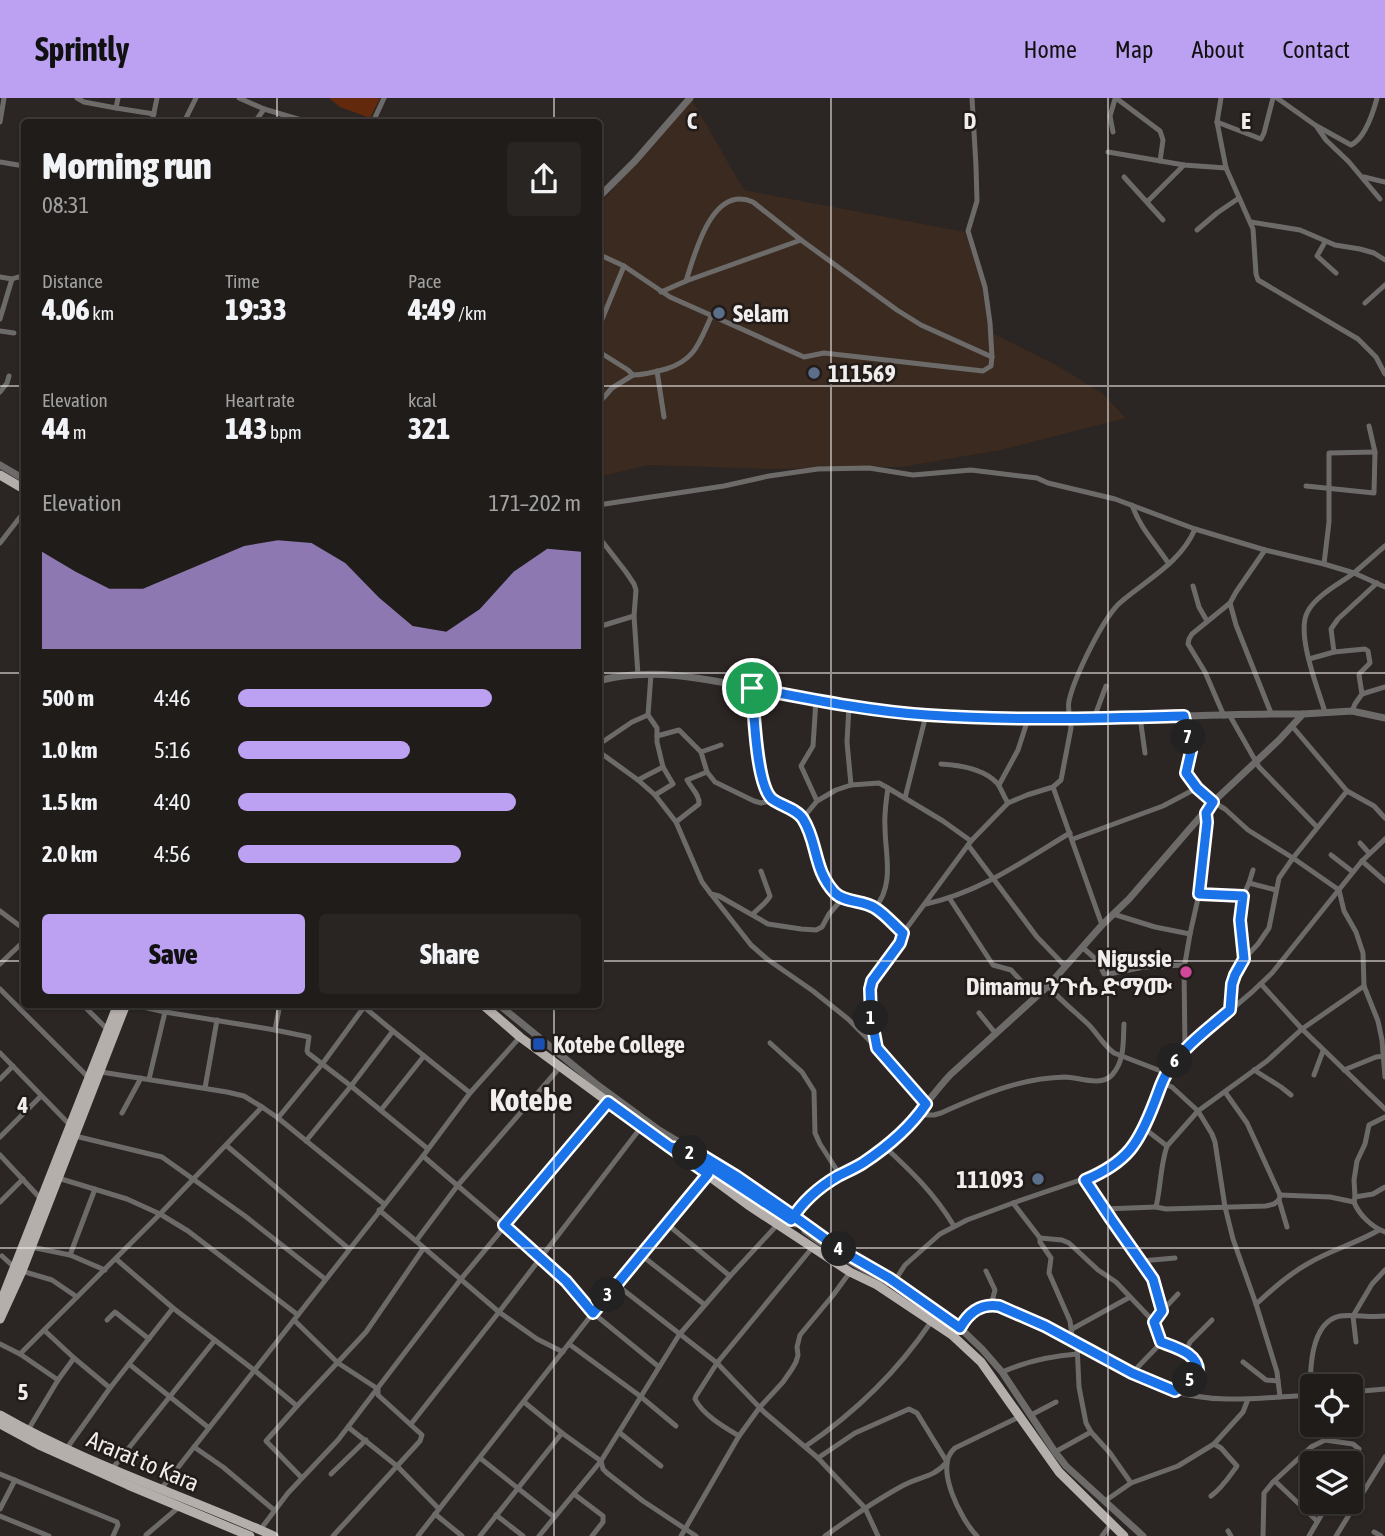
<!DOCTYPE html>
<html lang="en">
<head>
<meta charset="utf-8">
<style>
	:root { --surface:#201c1a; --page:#282523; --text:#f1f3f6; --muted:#a2a1a2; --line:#3d3a39; --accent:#bca0f2 }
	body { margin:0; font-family:"Asap Condensed","Noto Sans Ethiopic",sans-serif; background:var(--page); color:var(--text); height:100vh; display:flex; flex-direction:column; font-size:26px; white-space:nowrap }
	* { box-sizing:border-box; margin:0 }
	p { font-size:23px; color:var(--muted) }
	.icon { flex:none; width:38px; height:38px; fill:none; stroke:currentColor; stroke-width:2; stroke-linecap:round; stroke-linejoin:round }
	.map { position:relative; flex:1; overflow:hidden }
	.panel { position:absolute; left:21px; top:21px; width:581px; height:889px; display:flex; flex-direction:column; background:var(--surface); border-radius:7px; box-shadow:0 2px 5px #0004,0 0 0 2px var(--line) }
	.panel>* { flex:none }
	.controls { position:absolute; left:1300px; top:1276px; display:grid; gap:14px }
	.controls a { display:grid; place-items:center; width:63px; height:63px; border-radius:7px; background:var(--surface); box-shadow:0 2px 5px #0004,0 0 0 2px var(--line); font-size:35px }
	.pin { position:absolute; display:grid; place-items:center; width:60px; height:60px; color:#fff; margin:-30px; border:4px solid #fff; border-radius:50%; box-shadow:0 2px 7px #0007 }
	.km { position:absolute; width:35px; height:35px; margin:-18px; border-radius:50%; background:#222; color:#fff; font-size:19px; line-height:35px; text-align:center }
	.round { display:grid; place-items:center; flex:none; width:74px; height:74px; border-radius:7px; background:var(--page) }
	.headline { display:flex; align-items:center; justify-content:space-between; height:119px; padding:0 21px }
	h1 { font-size:38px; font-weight:800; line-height:52px }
	.figures { display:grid; grid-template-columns:repeat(3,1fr); gap:10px; height:119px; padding:7px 21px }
	.figures div { display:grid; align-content:center }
	.figures b { font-size:30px; font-weight:800 }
	.figures small { font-size:19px; font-weight:400 }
	.figures p { font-size:19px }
	.chart { height:196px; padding:14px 21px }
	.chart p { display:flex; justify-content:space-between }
	.chart svg { width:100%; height:126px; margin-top:7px; fill:var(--accent); opacity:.7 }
	.button { display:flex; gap:14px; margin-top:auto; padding:14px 21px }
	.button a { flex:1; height:80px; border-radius:7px; background:var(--accent); color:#111; font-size:28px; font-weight:800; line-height:80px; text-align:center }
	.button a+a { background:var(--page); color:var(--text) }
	ul { padding:0 21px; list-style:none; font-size:23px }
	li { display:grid; grid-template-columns:112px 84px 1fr; align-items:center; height:52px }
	li i { height:18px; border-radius:9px; background:var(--accent) }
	header { display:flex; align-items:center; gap:42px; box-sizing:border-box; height:98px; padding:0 35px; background:var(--accent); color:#111 }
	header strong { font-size:33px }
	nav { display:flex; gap:38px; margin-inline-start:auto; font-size:24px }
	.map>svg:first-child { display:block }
	.education { fill:#3a2a1f }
	.green { fill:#62290d }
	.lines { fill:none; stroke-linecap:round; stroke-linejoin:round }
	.minor { stroke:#6d6b69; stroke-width:5 }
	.tertiary { stroke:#6d6b69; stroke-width:7 }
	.primary { stroke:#b5afac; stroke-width:9 }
	.route-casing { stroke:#fff; stroke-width:14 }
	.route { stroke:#1a73e8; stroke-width:9 }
	.grid { fill:none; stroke:#f1edec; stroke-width:2; stroke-opacity:0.55 }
	.service-dot { fill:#5c6f8a; stroke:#211c1a; stroke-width:2.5 }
	.hotel-dot { fill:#d1479c; stroke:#211c1a; stroke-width:2.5 }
	.transit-dot { fill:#1a4fb4; stroke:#211c1a; stroke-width:2.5 }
	.labels { text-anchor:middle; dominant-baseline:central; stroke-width:5; stroke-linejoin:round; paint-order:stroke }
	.poi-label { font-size:24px; font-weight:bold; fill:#f1edec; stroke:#211c1a; text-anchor:start }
	.street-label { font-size:24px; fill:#f1edec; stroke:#211c1a }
	.district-label { font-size:32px; font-weight:bold; fill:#f1edec; stroke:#211c1a }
	.grid-label { font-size:23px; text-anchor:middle; font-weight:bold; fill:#f1edec; stroke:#211c1a; stroke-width:5; stroke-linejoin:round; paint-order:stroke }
</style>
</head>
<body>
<header>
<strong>Sprintly</strong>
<nav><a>Home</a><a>Map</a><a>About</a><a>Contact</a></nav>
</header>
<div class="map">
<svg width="1385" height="1438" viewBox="0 0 1385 1438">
	<rect width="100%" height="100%" fill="#2b2523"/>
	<path class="education" d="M692,2L744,92L965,134L983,188L988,233L1058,268L1103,296L1126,320L1001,352L902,369L770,371L648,367L599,379V107Z"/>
	<path class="green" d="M329,0H380L370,20L340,9Z"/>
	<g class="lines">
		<g class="minor">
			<path d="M77,0L84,4L116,10L118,0"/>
			<path d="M239,0L264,11L308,24"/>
			<path d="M1116,0L1160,33L1163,42L1160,63"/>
			<path d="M1221,0L1217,24L1226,70L1253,131L1256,176L1258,182L1358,241L1376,259L1385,276"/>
			<path d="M1277,0L1315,27L1351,47C1365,40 1373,15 1377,0"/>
			<path d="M116,10L154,16"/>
			<path d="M0,24L4,0"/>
			<path d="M152,24L157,0"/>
			<path d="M184,24L196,0"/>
			<path d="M255,24L264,11"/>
			<path d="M373,24L384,0"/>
			<path d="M1217,24L1261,41L1264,35L1273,0"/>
			<path d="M1317,29L1326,42L1349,64L1380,101"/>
			<path d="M1113,34L1110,18L1115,1"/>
			<path d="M1108,54L1184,67L1226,70"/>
			<path d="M0,64L24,68"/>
			<path d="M1124,79L1163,122"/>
			<path d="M1364,79L1385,84"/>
			<path d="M1147,104L1184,67"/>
			<path d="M1251,124L1300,132L1335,147L1360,151L1374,155L1385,162"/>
			<path d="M1197,132L1217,115L1239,100"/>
			<path d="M1325,144L1317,158L1336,175"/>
			<path d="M598,156L624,168L670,199L804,259L824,255L983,273L991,268L992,259L990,225L985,189L968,133L977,103L976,68L972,0"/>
			<path d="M0,179L12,181L18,179L24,180"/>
			<path d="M686,183C695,155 712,86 753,104L801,142L897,212L921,227L992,259"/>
			<path d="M661,194L686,183L801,142"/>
			<path d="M1365,205L1385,187"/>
			<path d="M0,221L12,181"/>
			<path d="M598,231L624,168"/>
			<path d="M0,233L14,235"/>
			<path d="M598,243L601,255L628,272L633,277C644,277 655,274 666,271C695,262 699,245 711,219"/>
			<path d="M657,273L664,319"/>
			<path d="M0,294L7,285L9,278"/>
			<path d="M598,306L612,290L633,277"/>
			<path d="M1306,388L1374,395L1375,354L1369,328"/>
			<path d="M598,407L724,388L769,378L818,371L869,370L913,377L971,372L1037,380L1048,385L1115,401L1195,431"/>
			<path d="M1132,407C1140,430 1156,446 1169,466"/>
			<path d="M598,438L626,474L634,486L636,492L634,518L638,577"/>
			<path d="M0,445L24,414"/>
			<path d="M1324,466L1329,424V355L1375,354"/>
			<path d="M1193,488L1199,509L1207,523"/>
			<path d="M1230,505L1236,494L1265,452"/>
			<path d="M598,529L634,518"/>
			<path d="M1334,554L1365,551L1368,553L1370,565L1360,575L1359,577L1362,596L1355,606L1352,613"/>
			<path d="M1309,561L1334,554L1331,531L1338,521L1377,485"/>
			<path d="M651,576L648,617L657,630V644L663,669L673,686L655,697"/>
			<path d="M752,590C755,625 754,670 771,700"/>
			<path d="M1362,596L1385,589"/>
			<path d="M1325,614C1318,591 1295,534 1308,513C1317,497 1339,486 1354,475L1385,489"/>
			<path d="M1184,618L1191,653L1186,673L1197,690"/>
			<path d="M1224,618L1205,574L1188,546L1189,541L1192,536L1230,505L1236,527L1271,615"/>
			<path d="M1230,618L1259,669L1317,729"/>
			<path d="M1140,619L1145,655"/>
			<path d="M1094,620L1106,588"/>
			<path d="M1292,628L1347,693L1293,760L1339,792L1344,813L1356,834L1363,855L1364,888L1378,923L1382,942L1385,979"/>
			<path d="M657,638L679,632L701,654L707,674L715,684L754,703L761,705L766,704L771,700L803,720L811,739L818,768L836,796L843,800L856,802L875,810"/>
			<path d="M598,647L632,624L648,617"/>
			<path d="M598,653L638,682L655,697L676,724L702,784L711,796L719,798L768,826L801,831L816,832L822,829L829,816L843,800"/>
			<path d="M701,654L721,647"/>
			<path d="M941,666C959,667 983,670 997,685C1001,690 1004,699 1008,705"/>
			<path d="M638,682L663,669"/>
			<path d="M851,687L879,685L888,690C886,703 884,716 885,729C885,756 895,786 875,810L903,835L900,845L872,883L870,891L871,918L877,950L926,1006"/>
			<path d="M999,687L1018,652L1028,621"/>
			<path d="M1053,689L1102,827"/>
			<path d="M888,690L943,723L971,743"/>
			<path d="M1347,693L1374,708L1385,720"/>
			<path d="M905,700L926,617"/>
			<path d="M817,703L836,692L851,687L847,644L849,608"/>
			<path d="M1213,704L1225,711L1248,732L1293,760L1279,780L1269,830L1258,846L1244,861"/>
			<path d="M803,720L817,703L801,668L813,648L816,602"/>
			<path d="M676,724L699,706C700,697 691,690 687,682L707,674"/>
			<path d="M1073,741L1163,708L1197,690L1213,704L1206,715L1207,724L1199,796L1190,836L1184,871L1185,950"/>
			<path d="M1360,745L1369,755"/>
			<path d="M968,747L1037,839L1065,868"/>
			<path d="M1331,757L1353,774"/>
			<path d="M1362,763L1385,783"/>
			<path d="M1253,772L1249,785L1276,792"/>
			<path d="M711,796L751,847L767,861L813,893L848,921L877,950"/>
			<path d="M1199,796L1243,798L1249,785"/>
			<path d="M950,801L993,867L1011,872L1036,899"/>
			<path d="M926,806C981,794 1023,763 1070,735"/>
			<path d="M0,813L24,831"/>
			<path d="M753,816C758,811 768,803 770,798L761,773"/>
			<path d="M1113,816L1155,829L1190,836"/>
			<path d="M903,835L971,743L1008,705L1027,697L1053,689L1061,682L1071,630C1071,621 1067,612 1069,603C1074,580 1104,517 1122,503C1148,481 1181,464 1195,431L1265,452L1324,466L1354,475L1385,448"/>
			<path d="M1082,849L1098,863L1104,876H1109L1144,869L1184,867"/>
			<path d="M0,866L24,843"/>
			<path d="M1261,886L1302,931L1364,888"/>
			<path d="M1048,888C1061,903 1074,913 1088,926C1098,936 1103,947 1114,955L1166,975"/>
			<path d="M0,891L89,980"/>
			<path d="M82,906L107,931"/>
			<path d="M130,906L165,914L275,932L280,906"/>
			<path d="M1230,912L1232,886L1235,876L1244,861L1240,822L1243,798"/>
			<path d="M979,915L996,936"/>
			<path d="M275,932L309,939L307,953L308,955L351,988L393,933L364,909"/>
			<path d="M393,933L470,995"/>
			<path d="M770,945L802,974L814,993L815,1035L820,1046L840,1077"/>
			<path d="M0,955L71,1028"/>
			<path d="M561,968L458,1087L416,1143L499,1214L537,1241L563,1254"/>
			<path d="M1254,972L1281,989L1291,997"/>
			<path d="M1344,972L1376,959L1385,958"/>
			<path d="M101,974L227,994L244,998L262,1009"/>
			<path d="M1314,977L1323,953"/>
			<path d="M0,981L13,968"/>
			<path d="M149,981L165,914"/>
			<path d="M1162,985L1172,989L1198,1013L1267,963L1302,931L1385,1011"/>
			<path d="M205,990L217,922"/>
			<path d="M381,1012L424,958"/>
			<path d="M122,1015L141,980"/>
			<path d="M918,1017H934L941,1015C981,997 1020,980 1065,979C1078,979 1101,989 1112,977C1125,963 1123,943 1124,926"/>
			<path d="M278,1020L323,965L364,909L361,906"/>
			<path d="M1145,1031L1167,1048C1160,1069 1161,1088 1156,1109L1166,1111L1266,1108L1274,1106L1279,1102L1280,1097L1274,1084L1247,1025L1225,994"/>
			<path d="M75,1038L162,1059L245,1118L325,1181"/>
			<path d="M0,1039L41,998"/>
			<path d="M306,1043L351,988L428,1051"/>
			<path d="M227,1048L349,1151"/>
			<path d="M1167,1048L1198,1013L1212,1036L1215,1044L1225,1109L1233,1141L1256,1206L1277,1274L1280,1299"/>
			<path d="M885,1049C913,1075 934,1095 954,1128"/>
			<path d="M0,1057L41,1101"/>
			<path d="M423,1058L541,1159L566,1183L593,1215L659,1269"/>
			<path d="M58,1080L127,1101L160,1116L188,1133L298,1217"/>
			<path d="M1085,1082L1104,1111L1156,1109"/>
			<path d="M1280,1097L1330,1099L1354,1104C1359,1117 1372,1129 1385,1134"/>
			<path d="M1355,1099L1373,1096L1385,1089"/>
			<path d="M1279,1102L1287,1129"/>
			<path d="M0,1104L23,1081"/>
			<path d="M1354,1104L1355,1099L1354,1082L1357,1063L1365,1046L1369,1027L1385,1019"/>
			<path d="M1013,1105L1040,1140V1144L1051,1160L1049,1175L1070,1223L1072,1238L1077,1246L1079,1289L1086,1325L1091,1334L1110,1355L1131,1385L1178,1368L1214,1346L1243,1314L1248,1301"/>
			<path d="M1104,1111L1153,1181L1162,1213L1154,1224"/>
			<path d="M379,1112L416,1143"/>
			<path d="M667,1126L730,1178"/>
			<path d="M1040,1140L1062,1142L1069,1145L1098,1172L1116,1184L1154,1224L1161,1245L1132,1275"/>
			<path d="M31,1149L70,1157L95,1091"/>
			<path d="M70,1157L105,1172"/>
			<path d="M641,1157L705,1207"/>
			<path d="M2,1158L15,1170"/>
			<path d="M116,1161L173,1210L254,1272L297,1308L366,1234L423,1151"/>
			<path d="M1141,1163L1175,1160"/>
			<path d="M22,1173L52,1182L77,1199"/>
			<path d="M986,1173L995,1192L991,1207"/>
			<path d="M894,1184L905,1167L940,1136L967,1122L1013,1105L1095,1077L1127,1057L1145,1031L1166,975L1185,951L1252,894L1272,875L1362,763L1385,741"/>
			<path d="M617,1187L717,1265L764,1314L818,1360L865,1410L878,1438"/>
			<path d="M1256,1206C1273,1191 1289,1176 1309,1165C1331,1152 1357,1145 1379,1132"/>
			<path d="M1162,1213L1178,1196"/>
			<path d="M107,1222L115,1214L149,1241"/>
			<path d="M294,1222L338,1265L378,1291V1297L422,1337L420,1343L333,1438"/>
			<path d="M959,1229C969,1214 981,1205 999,1208C1016,1215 1033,1221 1049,1230C1089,1252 1129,1279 1173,1293C1218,1307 1267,1299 1312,1297"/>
			<path d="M1072,1231L1130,1199"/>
			<path d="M44,1232L74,1260"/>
			<path d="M1356,1244L1353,1218L1372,1186L1385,1172"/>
			<path d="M1161,1245C1177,1250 1200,1256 1198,1276L1175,1293"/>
			<path d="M0,1246L20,1256L58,1282"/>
			<path d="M569,1246L640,1298L676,1328"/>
			<path d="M1186,1253L1190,1244L1212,1222"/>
			<path d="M20,1256L160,1116L262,1009L278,1020L384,1106"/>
			<path d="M1243,1264L1266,1282L1278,1283"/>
			<path d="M129,1266L209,1330"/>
			<path d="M1002,1274C1025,1264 1051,1258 1077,1256"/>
			<path d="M1351,1294L1385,1291"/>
			<path d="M1310,1297C1310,1273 1310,1224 1340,1218C1354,1216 1370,1220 1385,1218"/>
			<path d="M524,1304L562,1335L601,1363L539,1438"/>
			<path d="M297,1308L266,1343L301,1379"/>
			<path d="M1031,1317L1056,1304"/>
			<path d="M411,1326L499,1214L642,1028"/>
			<path d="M348,1329L397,1368L439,1411"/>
			<path d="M28,1332L58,1282L74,1260L110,1290"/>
			<path d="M620,1335L661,1368"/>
			<path d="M739,1338C724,1329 703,1317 695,1301L696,1298L717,1265L812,1150"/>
			<path d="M806,1348C856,1314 897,1274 931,1224"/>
			<path d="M194,1349L223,1369L274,1412"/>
			<path d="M67,1350L110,1290L173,1210"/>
			<path d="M1055,1354L1091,1334"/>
			<path d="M480,1360L554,1419"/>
			<path d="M818,1360L855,1335L909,1311L917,1315L947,1364"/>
			<path d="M112,1371L215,1242"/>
			<path d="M0,1376L117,1424L118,1427L113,1438"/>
			<path d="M331,1376L366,1342"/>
			<path d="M1273,1384L1311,1349L1325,1342L1353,1346L1359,1351L1351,1365"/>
			<path d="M161,1391L423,1058L470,995L520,939"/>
			<path d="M574,1396L603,1418V1424L592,1438"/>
			<path d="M1211,1398C1222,1390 1229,1379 1237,1368L1221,1350L1214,1346"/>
			<path d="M1105,1403L1131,1385"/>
			<path d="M0,1411L15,1382"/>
			<path d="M435,1416L462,1438"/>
			<path d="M496,1417L523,1438"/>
			<path d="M0,1418L49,1438"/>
			<path d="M260,1432L288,1395L338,1342L461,1181L608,1004"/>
			<path d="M1228,1433L1231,1438"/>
			<path d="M1374,1434L1381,1438"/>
			<path d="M146,1437L179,1409"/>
			<path d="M418,1438L593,1215L707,1076"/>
			<path d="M480,1438L562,1335"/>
			<path d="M681,1438L739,1338L760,1309L783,1284L792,1271L796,1264L798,1257L797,1249L800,1237L834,1196L850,1174"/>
			<path d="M696,1438L643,1403L607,1375L603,1371L601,1363L679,1237L730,1178L778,1126"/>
			<path d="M825,1438C850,1420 876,1402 904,1387C921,1378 933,1380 947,1364"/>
			<path d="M977,1438C961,1422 933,1368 955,1350L1021,1318"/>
			<path d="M1102,1438L1111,1426"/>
			<path d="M1263,1438L1264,1395L1273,1384H1276L1317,1423"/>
			<path d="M1309,1438L1329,1404"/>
			<path d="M1336,1438L1385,1359"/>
		</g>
		<g class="tertiary">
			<path d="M598,100L635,63L690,0"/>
			<path d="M0,367L24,381"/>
			<path d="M598,583C657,566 724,585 783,596C830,605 877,613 925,617C1051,628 1177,615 1303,616"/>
			<path d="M498,906L595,985L659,1032L736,1078L842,1153L889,1180L959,1229L982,1251L1002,1274L1055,1354L1066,1368L1143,1438"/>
			<path d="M683,1051L762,1102L795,1126"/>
			<path d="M792,1120C815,1085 854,1073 885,1048C913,1027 927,1002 950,977L1048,888L1102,827L1129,801L1213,704L1279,642L1303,616L1352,613L1385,620"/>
			<path d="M805,1133L831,1152L884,1183L887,1185L894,1184"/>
		</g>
		<g class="primary">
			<path d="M0,377L24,391"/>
			<path d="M482,906L520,939L748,1107L850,1174L877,1187L952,1237L981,1264L1059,1374L1124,1438"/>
			<path d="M0,1206L118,906"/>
			<path d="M0,1221L22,1173L126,906"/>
			<path d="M0,1317C87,1367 183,1397 274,1438"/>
			<path d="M0,1326L41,1348L128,1387L250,1438"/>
		</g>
	</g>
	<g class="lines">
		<g class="route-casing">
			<path id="route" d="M752,590C754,613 756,687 772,701C781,708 797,711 803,721C818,744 813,772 835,795C845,805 863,802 875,810C885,816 894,827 903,835L900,845L872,883L870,891L871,918L877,950L926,1006C910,1030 887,1049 863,1065C855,1070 846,1074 838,1078C819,1089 803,1103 791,1122L683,1051L670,1049L608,1004L504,1127L566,1183L593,1215L708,1076L670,1049L683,1051V1048L685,1047L736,1078L788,1114L799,1122L842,1153L889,1180L960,1230C969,1214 981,1205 999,1208L1045,1228L1132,1275L1175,1293L1198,1276C1200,1256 1177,1250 1161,1244L1154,1224L1162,1213L1153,1181L1111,1121L1085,1082C1128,1064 1139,1045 1155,1003C1159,993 1162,982 1168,973C1184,948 1208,931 1230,912L1232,886L1235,877L1244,861L1240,822L1243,798L1199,796L1207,724L1206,715L1213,704L1197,690L1186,675L1191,653L1184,618C1098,620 1013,623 927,617C868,613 810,601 752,590"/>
		</g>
		<use href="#route" class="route"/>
	</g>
	<path class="grid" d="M277,0V24M554,0V24M831,0V1438M1108,0V1438M0,288H24M598,288H1385M0,575H24M598,575H1385M0,863H24M598,863H1385M277,906V1438M554,906V1438M0,1150H1385"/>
	<g class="service-dot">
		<circle cx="719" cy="215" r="7"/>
		<circle cx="814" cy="275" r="7"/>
		<circle cx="1038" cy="1081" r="7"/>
	</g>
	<circle class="hotel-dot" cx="1186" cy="874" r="7"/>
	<rect class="transit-dot" x="532" y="939" width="14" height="14" rx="3.5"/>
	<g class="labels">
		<g class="poi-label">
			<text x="733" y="215">Selam</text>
			<text x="828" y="275">111569</text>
			<text x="1172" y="860" text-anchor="end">Nigussie<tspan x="1172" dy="28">Dimamu ንጉሴ ድማሙ</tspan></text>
			<text x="553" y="946">Kotebe College</text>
			<text x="1024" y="1081" text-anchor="end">111093</text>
		</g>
		<g class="street-label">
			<text transform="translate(143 1363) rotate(23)">Ararat to Kara</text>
		</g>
		<g class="district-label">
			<text x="531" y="1001">Kotebe</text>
		</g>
	</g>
	<g class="grid-label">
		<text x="692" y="31">C</text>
		<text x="970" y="31">D</text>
		<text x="1246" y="31">E</text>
		<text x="23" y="1015">4</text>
		<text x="23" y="1302">5</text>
	</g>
</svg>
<div class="controls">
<a><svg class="icon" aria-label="locate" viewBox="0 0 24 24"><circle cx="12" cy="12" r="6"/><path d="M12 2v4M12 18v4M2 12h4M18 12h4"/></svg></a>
<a><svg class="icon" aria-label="layers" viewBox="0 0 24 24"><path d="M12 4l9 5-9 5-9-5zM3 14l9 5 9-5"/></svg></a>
</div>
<div class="pin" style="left:752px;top:590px;background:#1e9e55"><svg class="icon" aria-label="arrive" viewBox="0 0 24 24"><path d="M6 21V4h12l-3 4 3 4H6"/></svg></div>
<b class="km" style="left:871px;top:920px">1</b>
<b class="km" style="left:690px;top:1055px">2</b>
<b class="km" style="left:608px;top:1197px">3</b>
<b class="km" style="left:839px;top:1151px">4</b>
<b class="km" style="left:1190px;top:1282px">5</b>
<b class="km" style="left:1175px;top:963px">6</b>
<b class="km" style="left:1188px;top:639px">7</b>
<section class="panel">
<div class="headline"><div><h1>Morning run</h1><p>08:31</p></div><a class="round"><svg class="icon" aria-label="share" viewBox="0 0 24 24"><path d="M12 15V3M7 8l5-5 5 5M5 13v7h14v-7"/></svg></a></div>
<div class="figures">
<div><p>Distance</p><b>4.06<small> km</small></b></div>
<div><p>Time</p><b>19:33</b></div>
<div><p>Pace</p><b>4:49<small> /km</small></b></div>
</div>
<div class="figures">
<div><p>Elevation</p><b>44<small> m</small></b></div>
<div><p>Heart rate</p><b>143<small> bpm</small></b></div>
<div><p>kcal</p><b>321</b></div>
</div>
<div class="chart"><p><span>Elevation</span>171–202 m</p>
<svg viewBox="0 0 160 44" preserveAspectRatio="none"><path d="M0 44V10L10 17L20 23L30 23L40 18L50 13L60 8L70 6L80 7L90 14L100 26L110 36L120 38L130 30L140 17L150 9L160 10V44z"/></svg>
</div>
<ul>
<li><b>500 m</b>4:46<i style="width:74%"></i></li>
<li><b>1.0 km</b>5:16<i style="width:50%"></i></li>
<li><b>1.5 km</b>4:40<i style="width:81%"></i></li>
<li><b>2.0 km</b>4:56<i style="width:65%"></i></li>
</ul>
<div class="button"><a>Save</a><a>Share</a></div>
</section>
</div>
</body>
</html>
